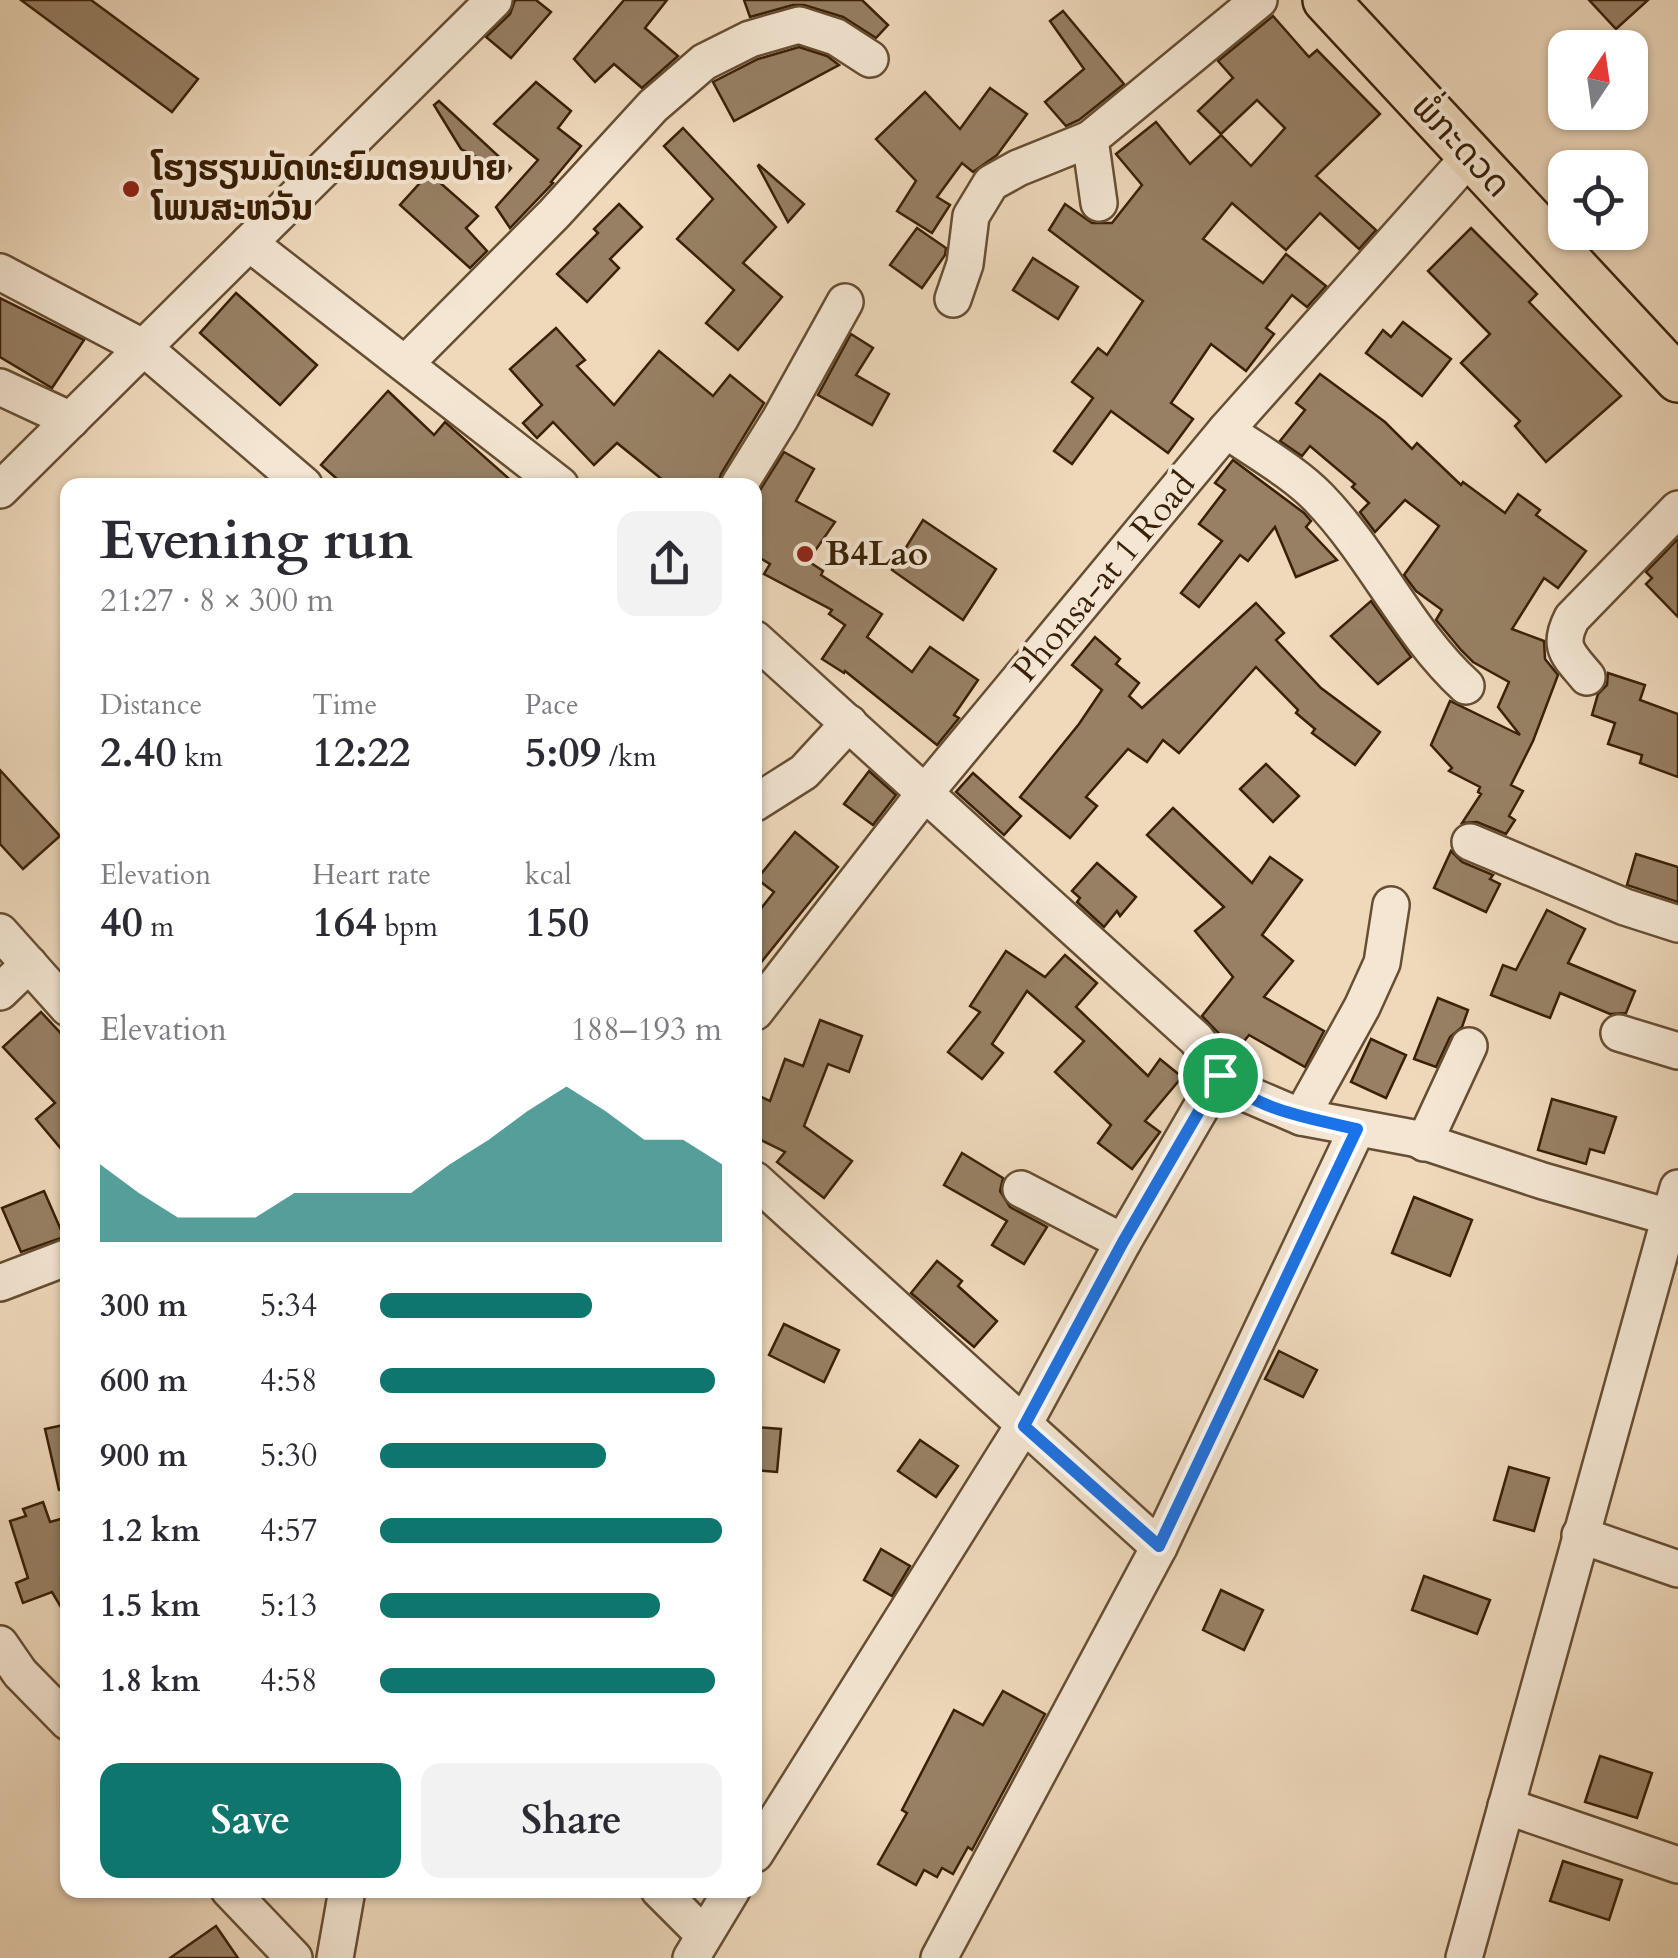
<!DOCTYPE html>
<html lang="en">
<head>
<meta charset="utf-8">
<style>
	:root { --surface:#fff; --page:#f2f2f3; --text:#2b2b33; --muted:#7c7c81; --accent:#0f766e }
	body { margin:0; font-family:Cardo,"Noto Sans Lao",serif; background:var(--page); color:var(--text); height:100vh; display:flex; flex-direction:column; font-size:38px; white-space:nowrap }
	* { box-sizing:border-box; margin:0 }
	p { font-size:32px; color:var(--muted) }
	.icon { flex:none; width:55px; height:55px; fill:none; stroke:currentColor; stroke-width:2; stroke-linecap:round; stroke-linejoin:round }
	.map { position:relative; flex:1; overflow:hidden }
	.side { position:absolute; left:60px; top:478px; width:702px; height:1420px; display:flex; flex-direction:column; background:var(--surface); border-radius:20px; box-shadow:0 2px 8px #0004 }
	.side>* { flex:none }
	.needle { width:65px; rotate:13deg }
	.tools { position:absolute; left:1548px; top:30px; display:grid; gap:20px }
	.tools a { display:grid; place-items:center; width:100px; height:100px; border-radius:20px; background:var(--surface); box-shadow:0 2px 8px #0004; font-size:50px }
	.pin { position:absolute; display:grid; place-items:center; width:85px; height:85px; color:#fff; margin:-42px; border:5px solid #fff; border-radius:50%; box-shadow:0 2px 10px #0007 }
	.round { display:grid; place-items:center; flex:none; width:105px; height:105px; border-radius:20px; background:var(--page) }
	.summary { display:flex; align-items:center; justify-content:space-between; height:170px; padding:0 40px }
	h1 { font-size:55px; font-weight:800; line-height:75px }
	.stats { display:grid; grid-template-columns:repeat(3,1fr); gap:15px; height:170px; padding:10px 40px }
	.stats div { display:grid; align-content:center }
	.stats b { font-size:42px; font-weight:800 }
	.stats small { font-size:28px; font-weight:400 }
	.stats p { font-size:28px }
	.chart { height:280px; padding:20px 40px }
	.chart p { display:flex; justify-content:space-between }
	.chart svg { width:100%; height:180px; margin-top:10px; fill:var(--accent); opacity:.7 }
	.button { display:flex; gap:20px; margin-top:auto; padding:20px 40px }
	.button a { flex:1; height:115px; border-radius:20px; background:var(--accent); color:#fff; font-size:40px; font-weight:800; line-height:115px; text-align:center }
	.button a+a { background:var(--page); color:var(--text) }
	ul { padding:0 40px; list-style:none; font-size:32px }
	li { display:grid; grid-template-columns:160px 120px 1fr; align-items:center; height:75px }
	li i { height:25px; border-radius:12px; background:var(--accent) }
	.map>svg:first-child { display:block }
	.building { fill:#978064; stroke:#392006; stroke-width:2.5 }
	.lines { fill:none; stroke-linecap:round; stroke-linejoin:round }
	.minor-casing { stroke:#664e33; stroke-width:40 }
	.major-casing { stroke:#392006; stroke-width:50 }
	.minor { stroke:#f4e6d3; stroke-width:35 }
	.major { stroke:#eed9bb; stroke-width:45 }
	.route-casing { stroke:#fff; stroke-width:20 }
	.route { stroke:#1a73e8; stroke-width:12 }
	.poi-dot { fill:#8f2418; stroke:#f4e6d3; stroke-width:4 }
	.labels { text-anchor:middle; dominant-baseline:central; stroke-width:8; stroke-linejoin:round; paint-order:stroke }
	.street-label { font-size:35px; fill:#392006; stroke:#f4e6d3 }
	.poi-label { font-size:35px; font-weight:bold; fill:#392006; stroke:#f4e6d3; text-anchor:start }
</style>
</head>
<body>
<div class="map">
<svg width="1678" height="1958" viewBox="0 0 1678 1958">
	<rect width="100%" height="100%" fill="#eed9bb"/>
	<filter id="stains"><feTurbulence type="fractalNoise" baseFrequency=".002" numOctaves="4"/><feColorMatrix values="0 0 0 0 .2 0 0 0 0 .09 0 0 0 0 .02 0 0 0 .5 -.17"/></filter>
	<radialGradient id="worn" r=".72"><stop offset=".6" stop-color="#630" stop-opacity="0"/><stop offset="1" stop-color="#630" stop-opacity=".3"/></radialGradient>
	<g class="building">
		<path d="M21,0H91L198,79L172,112Z"/>
		<path d="M515,0H536L551,12L511,58L486,37L510,14Z"/>
		<path d="M624,0H667L645,28L678,56L642,88L614,64L595,82L574,59Z"/>
		<path d="M744,0H862L888,25L876,38L843,17L804,5H793L750,17Z"/>
		<path d="M1589,0H1648L1616,29Z"/>
		<path d="M1063,11L1124,84L1079,120L1066,126L1045,102L1084,69L1050,21Z"/>
		<path d="M1273,16L1309,57L1317,50L1380,114L1316,176L1376,230L1359,249L1320,213L1286,250L1232,203L1203,239L1263,283L1286,254L1326,286L1307,307L1292,295L1266,328L1274,334L1246,371L1211,344L1171,403L1193,419L1168,453L1111,411L1072,464L1054,451L1093,398L1072,382L1098,348L1107,355L1143,301L1049,230L1065,204L1092,223H1112L1142,185L1116,154L1156,122L1190,164L1221,135L1251,166L1285,128L1257,100L1221,134L1198,111L1233,78L1218,61Z"/>
		<path d="M799,47L827,56L839,65L734,121L713,82L758,59Z"/>
		<path d="M536,82L571,111L558,128L581,146L551,182L553,183L510,228L496,207L538,160L494,124Z"/>
		<path d="M990,88L1027,114L997,155L973,172L962,163L937,197L950,205L932,233L897,211L916,181L876,139L925,92L960,129Z"/>
		<path d="M439,101L511,168L507,173L461,149L434,105Z"/>
		<path d="M683,128L776,227L743,263L782,297L738,350L706,323L734,290L677,239L713,199L664,146Z"/>
		<path d="M759,165L804,204L788,222L758,166Z"/>
		<path d="M429,173L478,216L466,228L487,251L470,268L400,205Z"/>
		<path d="M619,204L642,227L610,259L619,268L587,302L557,274L598,233L594,229Z"/>
		<path d="M917,228L946,248L945,255L922,288L890,265Z"/>
		<path d="M1471,228L1537,294L1529,302L1621,396L1546,462L1515,426L1520,421L1461,363L1490,334L1428,271Z"/>
		<path d="M1033,258L1078,287L1058,319L1013,290Z"/>
		<path d="M236,293L317,365L280,405L200,333Z"/>
		<path d="M0,298L84,340L52,388L0,357Z"/>
		<path d="M1403,322L1451,359L1422,396L1366,353L1383,330L1391,337Z"/>
		<path d="M556,328L585,360L577,366L614,405L659,351L713,396L730,375L764,403L721,474L718,485H669L617,443L594,465L553,422L537,438L523,423L542,405L510,369Z"/>
		<path d="M851,334L873,348L856,375L889,394L872,425L818,395Z"/>
		<path d="M1320,374L1385,422L1412,449L1417,443L1461,485L1463,482L1505,513L1518,494L1540,510L1536,515L1586,551L1558,588L1544,578L1512,629L1544,641L1545,659L1558,675L1533,741L1511,785L1523,791L1509,816L1515,820L1506,834L1477,822L1462,823L1481,794L1478,792L1480,787L1449,771L1452,768L1431,745L1450,701L1520,735L1498,707L1509,682L1473,662L1461,650L1436,620L1442,610L1416,591L1404,575L1439,526L1405,500L1375,532L1360,512L1369,503L1352,487L1355,484L1310,446L1302,456L1280,441L1305,410L1296,403Z"/>
		<path d="M388,391L434,435L445,422L516,485H344L321,465Z"/>
		<path d="M784,452L814,469L796,501L835,522L808,561L823,571L821,575L882,614L867,637L912,672L930,647L978,680L954,715L959,718L937,745L845,671L844,673L822,659L845,625L829,614L832,610L764,574L770,564L755,555V498Z"/>
		<path d="M1233,460L1304,513L1311,521L1306,527L1337,560L1296,577L1275,527L1248,561L1240,555L1199,607L1181,593L1222,541L1199,524L1225,490L1215,483Z"/>
		<path d="M923,520L996,569L963,620L892,570Z"/>
		<path d="M1678,539V617L1646,584L1652,578L1646,572Z"/>
		<path d="M1371,601L1411,657L1378,684L1331,636Z"/>
		<path d="M1256,603L1284,633L1276,640L1321,688L1380,732L1355,765L1312,733L1315,729L1296,713L1298,710L1256,667L1179,753L1163,740L1147,762L1128,749L1086,797L1097,806L1070,838L1020,797L1079,724L1102,690L1072,665L1095,637L1120,659L1116,664L1139,683L1129,696L1142,708Z"/>
		<path d="M1608,673L1645,685L1640,700L1678,714V777L1640,763L1642,755L1608,744L1615,723L1592,715L1598,694L1607,685Z"/>
		<path d="M1266,764L1299,796L1273,822L1240,789Z"/>
		<path d="M0,770L60,836L23,869L0,844Z"/>
		<path d="M869,771L896,795L873,825L844,804Z"/>
		<path d="M973,773L1021,816L1004,835L956,792Z"/>
		<path d="M1173,808L1252,883L1270,857L1302,880L1262,935L1293,961L1264,997L1324,1031L1305,1067L1249,1035L1236,1051L1202,1016L1233,977L1195,931L1224,907L1147,835Z"/>
		<path d="M795,832L838,867L755,970V916L774,892L757,879Z"/>
		<path d="M1451,851L1462,862L1493,875L1490,879L1500,884L1486,912L1434,888Z"/>
		<path d="M1636,854L1678,867V902L1627,885Z"/>
		<path d="M1097,863L1136,897L1120,916L1117,911L1104,927L1077,902L1080,898L1072,891Z"/>
		<path d="M1547,910L1585,929L1568,963L1635,991L1626,1013L1610,1014L1560,993L1550,1018L1491,995L1503,965L1516,970Z"/>
		<path d="M1006,951L1045,977L1065,955L1097,983L1076,1007L1148,1076L1160,1059L1182,1077L1145,1121L1160,1132L1132,1169L1098,1143L1111,1125L1055,1072L1084,1041L1027,991L992,1044L1003,1053L982,1079L948,1052L980,1012L970,1006Z"/>
		<path d="M1438,998L1468,1010L1462,1027L1450,1037L1436,1067L1414,1059Z"/>
		<path d="M41,1012L68,1041V1157L36,1119L55,1103L3,1047Z"/>
		<path d="M820,1020L862,1036L849,1072L828,1064L804,1126L852,1161L824,1198L777,1162L785,1152L755,1137V1094L770,1101L785,1059L803,1066Z"/>
		<path d="M1371,1039L1406,1055L1386,1098L1351,1082Z"/>
		<path d="M1552,1099L1616,1117L1604,1153L1590,1149L1586,1164L1538,1150Z"/>
		<path d="M962,1153L1003,1178L1000,1191L1010,1207L1047,1227L1024,1264L992,1245L1007,1221L944,1185Z"/>
		<path d="M44,1191L64,1237L21,1252L2,1208Z"/>
		<path d="M1414,1197L1472,1220L1450,1276L1392,1253Z"/>
		<path d="M937,1261L962,1281L958,1286L997,1321L974,1347L911,1293Z"/>
		<path d="M784,1324L839,1350L824,1382L769,1355Z"/>
		<path d="M1279,1351L1317,1370L1303,1397L1265,1379Z"/>
		<path d="M68,1424V1489L59,1490L45,1429Z"/>
		<path d="M755,1427L781,1429L777,1472L755,1470Z"/>
		<path d="M920,1440L958,1466L936,1497L898,1471Z"/>
		<path d="M1509,1467L1549,1478L1534,1531L1494,1520Z"/>
		<path d="M43,1502L50,1522L68,1517V1619L52,1592L23,1603L16,1583L28,1578L10,1521L26,1516L23,1509Z"/>
		<path d="M881,1549L910,1566L892,1596L864,1580Z"/>
		<path d="M1424,1576L1490,1600L1477,1634L1412,1610Z"/>
		<path d="M1221,1590L1263,1610L1244,1650L1203,1630Z"/>
		<path d="M1003,1691L1045,1714L972,1850L968,1847L953,1874L942,1868L937,1877L924,1870L916,1885L878,1864L907,1813L902,1810L954,1710L983,1725Z"/>
		<path d="M1600,1756L1652,1773L1637,1818L1585,1802Z"/>
		<path d="M1563,1861L1622,1880L1609,1920L1550,1901Z"/>
		<path d="M216,1926L238,1958H170Z"/>
	</g>
	<g class="lines">
		<g class="minor-casing">
			<g id="minor">
				<path d="M1099,203L1090,139L1259,0"/>
				<path d="M249,243L560,485"/>
				<path d="M0,272L144,348L304,485"/>
				<path d="M953,299L965,264L971,216L991,183L1018,168L1090,139"/>
				<path d="M405,364L554,214L653,106L704,62L750,39L799,25L836,37L870,59"/>
				<path d="M0,387L71,420"/>
				<path d="M1226,430C1256,451 1294,472 1319,498C1375,556 1407,632 1466,686"/>
				<path d="M739,485L780,419L845,302"/>
				<path d="M0,490L494,0"/>
				<path d="M755,639L1196,1039L1233,1088L1301,1117L1413,1138L1543,1181L1669,1217"/>
				<path d="M1587,677C1568,654 1557,647 1572,618L1678,509"/>
				<path d="M755,803L804,772L849,723"/>
				<path d="M1470,842L1625,907L1678,924"/>
				<path d="M0,932L68,1008"/>
				<path d="M0,992L29,964"/>
				<path d="M755,1012L924,794L1226,430L1470,156"/>
				<path d="M1619,1033L1678,1051"/>
				<path d="M1301,1117L1362,1007L1382,963L1391,905"/>
				<path d="M1424,1143L1469,1046"/>
				<path d="M755,1180L1159,1547"/>
				<path d="M1021,1189L1123,1242"/>
				<path d="M0,1283L68,1257"/>
				<path d="M1580,1535L1678,1569"/>
				<path d="M0,1644L20,1673L68,1722"/>
				<path d="M1506,1806L1678,1865"/>
				<path d="M755,1854L1023,1426L1123,1242L1220,1075"/>
				<path d="M229,1890L294,1958"/>
				<path d="M659,1890L704,1935"/>
				<path d="M335,1958L347,1890"/>
				<path d="M691,1958L732,1890"/>
				<path d="M939,1958L1159,1547L1357,1129"/>
				<path d="M1464,1958L1678,1188"/>
			</g>
		</g>
		<g class="major-casing">
			<path id="major" d="M1326,0L1678,379"/>
		</g>
		<use href="#minor" class="minor"/>
		<use href="#major" class="major"/>
	</g>
	<g class="lines">
		<g class="route-casing">
			<path id="route" d="M1220,1075C1254,1110 1312,1119 1357,1129L1159,1546L1024,1426L1123,1242Z"/>
		</g>
		<use href="#route" class="route"/>
	</g>
	<g class="poi-dot">
		<circle cx="131" cy="189" r="10"/>
		<circle cx="805" cy="554" r="10"/>
	</g>
	<g class="labels">
		<g class="street-label">
			<text transform="translate(1461 146) rotate(47)">ພໍ່ກະດວດ</text>
			<text transform="translate(1104 577) rotate(-50)">Phonsa-at 1 Road</text>
		</g>
		<g class="poi-label">
			<text x="151" y="169">ໂຮງຮຽນມັດທະຍົມຕອນປາຍ<tspan x="151" dy="40">ໂພນສະຫວັນ</tspan></text>
			<text x="825" y="554">B4Lao</text>
		</g>
	</g>
	<rect width="100%" height="100%" filter="url(#stains)"/>
	<rect width="100%" height="100%" fill="url(#worn)"/>
</svg>
<div class="tools">
<a><svg class="needle" viewBox="-14 -14 28 28"><path d="M0-13l5 13h-10z" fill="#e53935"/><path d="M0 13l5-13h-10z" fill="#7c7c81"/></svg></a>
<a><svg class="icon" aria-label="locate" viewBox="0 0 24 24"><circle cx="12" cy="12" r="6"/><path d="M12 2v4M12 18v4M2 12h4M18 12h4"/></svg></a>
</div>
<div class="pin" style="left:1220px;top:1075px;background:#1e9e55"><svg class="icon" aria-label="arrive" viewBox="0 0 24 24"><path d="M6 21V4h12l-3 4 3 4H6"/></svg></div>
<section class="side">
<div class="summary"><div><h1>Evening run</h1><p>21:27 · 8 × 300 m</p></div><a class="round"><svg class="icon" aria-label="share" viewBox="0 0 24 24"><path d="M12 15V3M7 8l5-5 5 5M5 13v7h14v-7"/></svg></a></div>
<div class="stats">
<div><p>Distance</p><b>2.40<small> km</small></b></div>
<div><p>Time</p><b>12:22</b></div>
<div><p>Pace</p><b>5:09<small> /km</small></b></div>
</div>
<div class="stats">
<div><p>Elevation</p><b>40<small> m</small></b></div>
<div><p>Heart rate</p><b>164<small> bpm</small></b></div>
<div><p>kcal</p><b>150</b></div>
</div>
<div class="chart"><p><span>Elevation</span>188–193 m</p>
<svg viewBox="0 0 160 44" preserveAspectRatio="none"><path d="M0 44V25L10 32L20 38L30 38L40 38L50 32L60 32L70 32L80 32L90 25L100 19L110 12L120 6L130 12L140 19L150 19L160 25V44z"/></svg>
</div>
<ul>
<li><b>300 m</b>5:34<i style="width:62%"></i></li>
<li><b>600 m</b>4:58<i style="width:98%"></i></li>
<li><b>900 m</b>5:30<i style="width:66%"></i></li>
<li><b>1.2 km</b>4:57<i style="width:100%"></i></li>
<li><b>1.5 km</b>5:13<i style="width:82%"></i></li>
<li><b>1.8 km</b>4:58<i style="width:98%"></i></li>
</ul>
<div class="button"><a>Save</a><a>Share</a></div>
</section>
</div>
</body>
</html>
